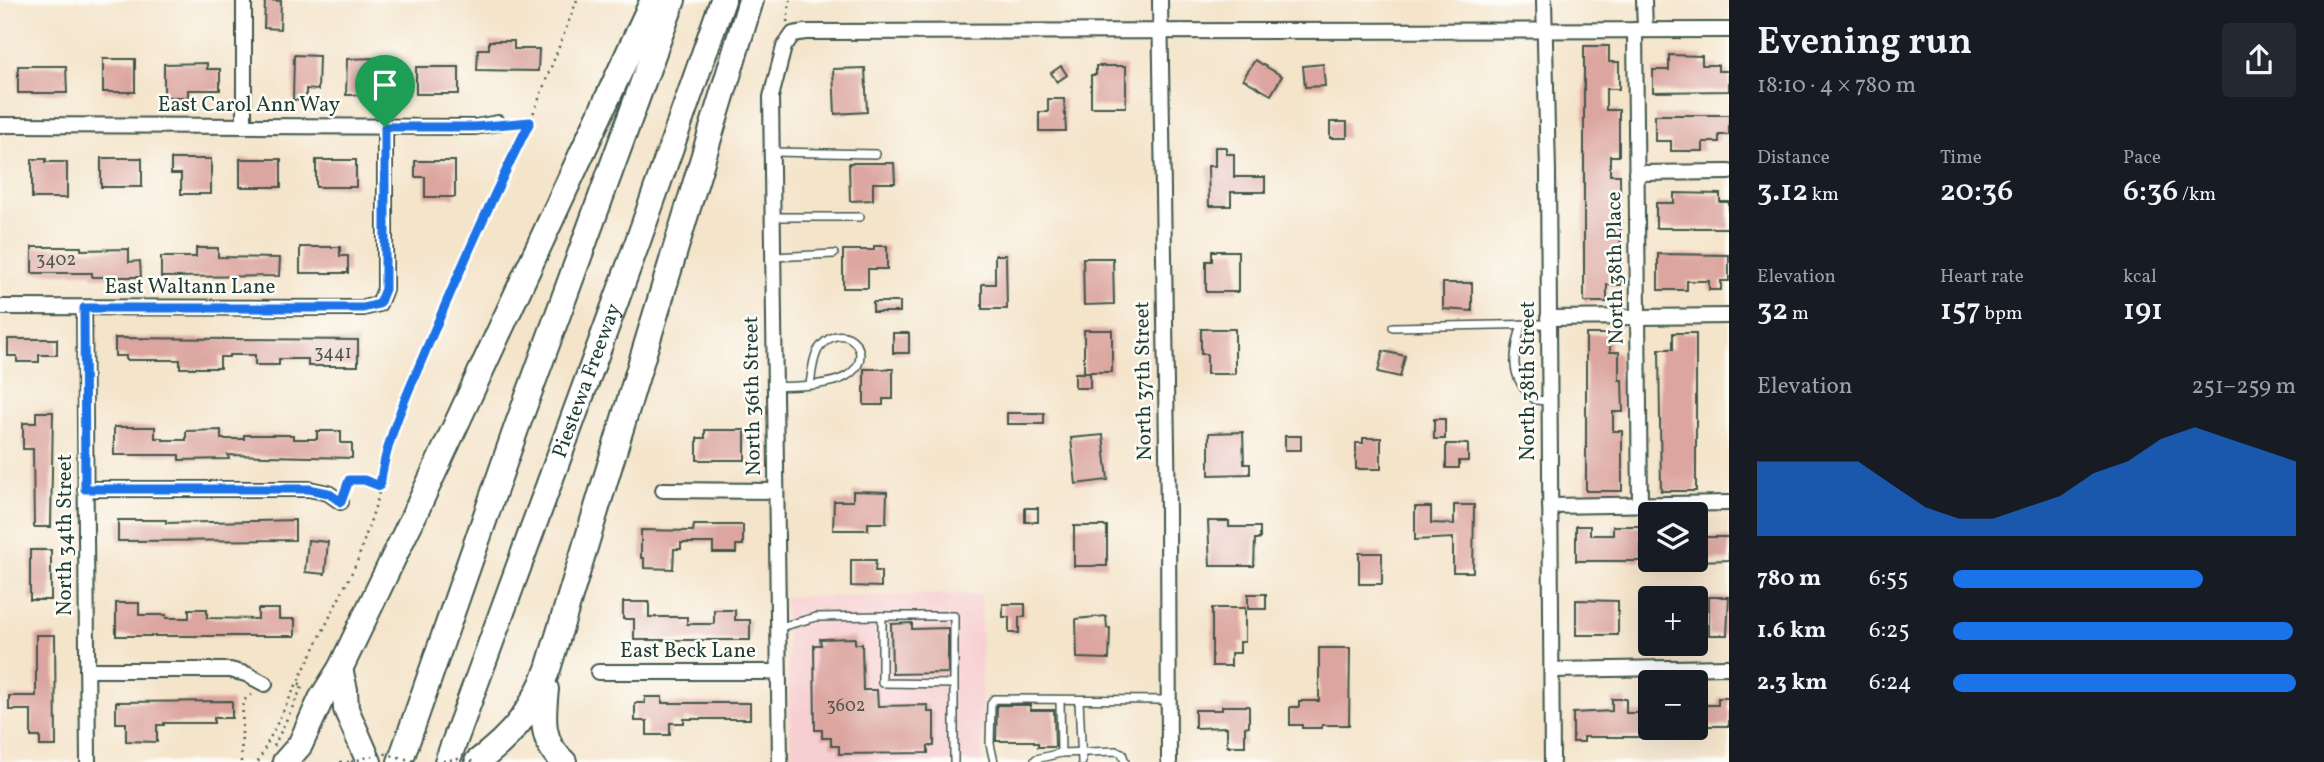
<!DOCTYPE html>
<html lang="en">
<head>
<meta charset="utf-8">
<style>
	:root { --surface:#171b24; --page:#242831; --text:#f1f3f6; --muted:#9ea1a6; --accent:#1a73e8 }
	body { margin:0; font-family:Vollkorn,serif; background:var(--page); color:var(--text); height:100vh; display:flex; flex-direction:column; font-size:26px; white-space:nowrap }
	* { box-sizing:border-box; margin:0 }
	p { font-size:23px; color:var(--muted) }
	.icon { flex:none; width:38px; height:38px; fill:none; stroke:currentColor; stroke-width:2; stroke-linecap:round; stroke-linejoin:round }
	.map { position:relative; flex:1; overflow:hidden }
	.side { display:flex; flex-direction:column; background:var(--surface); width:595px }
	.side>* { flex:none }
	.controls { position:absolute; left:1638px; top:502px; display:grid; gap:14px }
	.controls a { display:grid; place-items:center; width:70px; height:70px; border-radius:7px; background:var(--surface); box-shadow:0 7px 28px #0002; font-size:35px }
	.pin { position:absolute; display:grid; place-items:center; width:60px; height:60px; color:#fff; margin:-72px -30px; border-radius:50% 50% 50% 0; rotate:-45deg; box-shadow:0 0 7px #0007 }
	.pin .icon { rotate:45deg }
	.round { display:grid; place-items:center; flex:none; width:74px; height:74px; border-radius:7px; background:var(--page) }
	.headline { display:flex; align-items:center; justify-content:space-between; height:119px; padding:0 28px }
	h1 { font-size:38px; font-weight:600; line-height:52px }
	.stats { display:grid; grid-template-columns:repeat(3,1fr); gap:10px; height:119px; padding:7px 28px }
	.stats div { display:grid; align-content:center }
	.stats b { font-size:30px; font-weight:600 }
	.stats small { font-size:19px; font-weight:400 }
	.stats p { font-size:19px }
	.chart { height:196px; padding:14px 28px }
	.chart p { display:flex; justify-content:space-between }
	.chart svg { width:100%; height:126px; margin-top:7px; fill:var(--accent); opacity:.7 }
	ul { padding:0 28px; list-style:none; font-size:23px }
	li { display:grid; grid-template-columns:112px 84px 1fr; align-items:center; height:52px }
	li i { height:18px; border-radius:9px; background:var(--accent) }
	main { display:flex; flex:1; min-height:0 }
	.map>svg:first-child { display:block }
	.built { fill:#f7cfd2 }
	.building { fill:#dca59f }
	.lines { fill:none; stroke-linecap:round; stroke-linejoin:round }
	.service-casing { stroke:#3f564a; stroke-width:10 }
	.minor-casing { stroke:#3f564a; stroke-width:18 }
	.motorway-casing { stroke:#3f564a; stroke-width:28 }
	.path { stroke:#3f564a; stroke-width:2.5; stroke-dasharray:2 5; stroke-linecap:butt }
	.service { stroke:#fff; stroke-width:7 }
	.minor { stroke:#fff; stroke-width:14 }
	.motorway { stroke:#fff; stroke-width:24 }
	.path-bridge { stroke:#3f564a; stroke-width:2.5; stroke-dasharray:2 5; stroke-linecap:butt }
	.route-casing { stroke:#fff; stroke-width:14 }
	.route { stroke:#1a73e8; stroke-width:9 }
	.labels { text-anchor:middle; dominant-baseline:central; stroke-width:5; stroke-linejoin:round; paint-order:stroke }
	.number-label { font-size:18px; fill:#4e574f }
	.street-label { font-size:21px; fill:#1f3d34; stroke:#fdfcf7 }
</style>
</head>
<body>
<main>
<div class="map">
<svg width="1729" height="762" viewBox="0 0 1729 762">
	<rect width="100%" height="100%" fill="#fdfcf7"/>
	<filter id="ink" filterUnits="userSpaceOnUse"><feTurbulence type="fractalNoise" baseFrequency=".0143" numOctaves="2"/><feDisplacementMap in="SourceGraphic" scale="14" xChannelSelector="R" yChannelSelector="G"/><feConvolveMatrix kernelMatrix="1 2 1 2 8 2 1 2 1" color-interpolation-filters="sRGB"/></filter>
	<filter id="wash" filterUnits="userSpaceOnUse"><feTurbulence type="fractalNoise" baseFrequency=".00686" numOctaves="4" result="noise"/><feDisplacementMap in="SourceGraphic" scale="28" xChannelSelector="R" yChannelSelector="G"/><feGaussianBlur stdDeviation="1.57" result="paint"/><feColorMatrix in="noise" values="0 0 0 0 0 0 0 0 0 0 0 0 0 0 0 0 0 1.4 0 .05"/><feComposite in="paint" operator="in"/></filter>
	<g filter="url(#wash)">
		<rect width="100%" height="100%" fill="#f4e4ca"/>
		<g class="built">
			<path d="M0,570L2,762H0Z"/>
			<path d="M981,594L982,762H793L791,758L785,597Z"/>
		</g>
		<g id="blocks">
			<g class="building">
				<path d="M265,0L281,1L280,29L264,28Z"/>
				<path d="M489,41H514V49H539L538,71L477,70L478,49H489Z"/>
				<path d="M1584,46H1609V62H1619V89H1606V110H1619V156H1610V175H1620L1621,285H1607V302H1584Z"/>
				<path d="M294,55L319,56L318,90L306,89V100H293Z"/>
				<path d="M1669,55L1702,56V65H1718V71H1729V91L1653,92V70H1669Z"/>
				<path d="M377,58V79H387L386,95H346L347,59Z"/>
				<rect x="103" y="59" width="32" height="33"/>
				<path d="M1255,60L1282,76L1271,95L1243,79Z"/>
				<path d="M207,63V69H220V90H188V97H164V64Z"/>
				<path d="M1323,64L1325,86L1305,87L1303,66Z"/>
				<path d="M18,66H66L67,93H18Z"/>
				<path d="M1061,66L1067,75L1057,82L1051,73Z"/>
				<path d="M1096,66H1126V107H1091V75H1096Z"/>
				<rect x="416" y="67" width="43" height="27"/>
				<path d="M865,68L867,112L835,114L833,69Z"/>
				<path d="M1048,99H1064L1066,131H1039V112H1048Z"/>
				<path d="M1655,115H1729V135H1719V142H1703V151H1671V141H1655Z"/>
				<rect x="1330" y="122" width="17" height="16"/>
				<path d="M1215,147H1226V154H1234V177H1265V192H1231V206H1209L1208,166H1215Z"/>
				<rect x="101" y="158" width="41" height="29"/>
				<path d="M32,159H46V162H67V198H32Z"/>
				<path d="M171,159H211V194H181V174H171Z"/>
				<rect x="240" y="159" width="41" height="28"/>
				<rect x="316" y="160" width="40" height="27"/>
				<path d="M415,161H455V197H425V177H415Z"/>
				<path d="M849,163H894L895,183H873V200L850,201Z"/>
				<path d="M1674,193L1720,194V202H1729V228H1656V203H1674Z"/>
				<path d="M874,246H887V269H868V288H843V250H874Z"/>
				<path d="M32,247H81V250L129,249V262L140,261L141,277H92V273H32Z"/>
				<path d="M300,247H340V256H348V273H300Z"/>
				<path d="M196,248H218V257L280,258L279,276L161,277V257H196Z"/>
				<path d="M1212,251H1238V292H1206V261H1212Z"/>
				<path d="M1658,254L1729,255V281H1721V290H1709V281H1687V290H1658Z"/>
				<path d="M995,255H1006L1007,309H982V284H995Z"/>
				<path d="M1083,258H1113L1114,304L1084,305Z"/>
				<path d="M1443,283H1472V311L1443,309Z"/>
				<rect x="873" y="302" width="27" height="10"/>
				<path d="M1201,329H1235V374H1207V354H1201Z"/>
				<rect x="1084" y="330" width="28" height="42"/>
				<rect x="893" y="333" width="16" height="20"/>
				<path d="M1673,333H1696V491H1661L1659,349H1673Z"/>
				<path d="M1586,334H1610V352H1619V380H1622L1623,412H1613V431H1622V491H1586Z"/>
				<path d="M115,338L358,340V366H308V359H279V365H255V355H229V357H220V368H180V360H126V356H115Z"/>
				<path d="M8,339H57V355H39V362H17V356H8Z"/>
				<path d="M1383,351L1405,356L1400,377L1378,372Z"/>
				<path d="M864,369H893V399H883V405H864Z"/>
				<rect x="1075" y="373" width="15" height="15"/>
				<path d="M36,412H53L51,527H34L33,449H23V423H36Z"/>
				<rect x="1007" y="413" width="37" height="11"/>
				<rect x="1434" y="419" width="11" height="20"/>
				<path d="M114,427H155V438H163V440H186V431L221,430V439H244V435H293V439H317V431H341V443H352V458L228,455L229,459L179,460V455H114Z"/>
				<path d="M705,430H745V460H697V438H705Z"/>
				<path d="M1243,432L1244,464H1250V474L1209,475V433Z"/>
				<path d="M1103,435L1108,480L1076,484L1071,438Z"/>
				<rect x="1285" y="436" width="16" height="14"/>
				<path d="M1363,438H1381V469H1356V443H1363Z"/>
				<path d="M1446,444H1468V461H1459V468H1446Z"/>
				<path d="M853,491L887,492L886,523H868V530H833L834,501H853Z"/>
				<path d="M1454,505H1474L1473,572H1453V538L1415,540V507H1431V523L1454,524Z"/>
				<rect x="1025" y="508" width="13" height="14"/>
				<path d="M118,520H166V523L295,520V540L118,541Z"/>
				<path d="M1208,521H1229V527H1260V539H1255L1254,566H1210Z"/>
				<path d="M694,525H743V545H736V553H713V543H681V549H674L673,569L644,568V558H641V530L693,531Z"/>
				<rect x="1074" y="526" width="33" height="40"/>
				<path d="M1576,526H1590V535H1613V526H1641V561H1576Z"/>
				<path d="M1696,537H1729V560L1696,561Z"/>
				<path d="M308,540L328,542L325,574L305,572Z"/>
				<rect x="30" y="550" width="21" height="50"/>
				<rect x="1359" y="553" width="23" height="31"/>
				<path d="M851,560H876L875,571H881V587L851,586Z"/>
				<rect x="1248" y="594" width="18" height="15"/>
				<path d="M1709,597H1729L1727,635H1709Z"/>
				<path d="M1576,600L1618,601V635H1576Z"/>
				<path d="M623,602H649V617H687V624H714V610H735V620H750V640H634V619H623Z"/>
				<path d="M116,603H139V615H166V618H189V609H207V618L258,619V609H279V619H295V636H116Z"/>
				<path d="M1003,604H1025V617H1019V633H1009V617H1003Z"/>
				<path d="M1212,608H1245V642H1240V653H1231V666H1212Z"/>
				<path d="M1106,616L1107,628H1110L1109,659L1077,658L1076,619Z"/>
				<path d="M912,623V629L948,628V673L892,674L891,624Z"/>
				<path d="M36,635H55L56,746H40V737H31V710H9V696H36Z"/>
				<path d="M855,638V644H862L863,690H877L878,706L928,705V712H934V746H928V753L839,754V746H831V738H822V730H815L814,645H821L820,639Z"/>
				<path d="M1319,648H1350L1349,725H1322V728H1302V725H1290V707H1299V701H1319Z"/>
				<path d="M645,697H662V703H750V719H684V723H670V735H647V721H635V703H645Z"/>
				<path d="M1718,698H1729V726H1704V705H1718Z"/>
				<path d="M1612,699H1626V713H1650V737H1584V742H1573V713L1612,711Z"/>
				<path d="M232,701V718H214V723H164V725H157V742L126,741V723H116V702Z"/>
				<path d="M997,705H1030V710H1054L1055,747H1038V743H1034V741H996Z"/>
				<path d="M1222,706H1249V726L1245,727V746H1227V727L1195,728V710H1222Z"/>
			</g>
		</g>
	</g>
	<g filter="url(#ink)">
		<use href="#blocks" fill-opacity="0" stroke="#3f564a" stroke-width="2"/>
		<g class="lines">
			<g class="service-casing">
				<g id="service">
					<path d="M772,152L876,154"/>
					<path d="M773,217H860"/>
					<path d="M773,257L834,254"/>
					<path d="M1522,324C1513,355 1508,377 1535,400L1549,401"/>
					<path d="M1393,327L1548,324"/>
					<path d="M774,387C794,386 828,386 845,377C880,358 846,315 820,347C813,355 812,373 810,384"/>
					<path d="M777,628L816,617L882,616"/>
					<path d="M954,684L882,683V616H954V762"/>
					<path d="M1079,701L1082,762"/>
					<path d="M1061,753L1116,751L1122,753L1125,762"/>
					<path d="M994,762L990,744L991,704L994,699L1168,700"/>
					<path d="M1034,762L1036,759L1061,753L1060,700"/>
				</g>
			</g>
			<g class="minor-casing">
				<g id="minor">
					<path d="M1160,0L1168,512L1169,762"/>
					<path d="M1544,0L1548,172L1552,762"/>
					<path d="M1644,0L1645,30"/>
					<path d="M1635,30L1640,504"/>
					<path d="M0,125L475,127L498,123"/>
					<path d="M244,126V0"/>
					<path d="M1636,173L1729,172"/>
					<path d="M0,307L363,308L379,304L385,289V127"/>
					<path d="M84,308L88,762"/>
					<path d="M1548,318L1729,316"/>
					<path d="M85,489H309L328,493L341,502"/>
					<path d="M663,490L775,491"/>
					<path d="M1550,506L1729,503"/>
					<path d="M87,670H230L246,674L265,684"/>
					<path d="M1552,670L1729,667"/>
					<path d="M598,672H777"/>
					<path d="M780,762L771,97L784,47L793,34L805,32L1729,30"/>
				</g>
			</g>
			<g class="motorway-casing">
				<g id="motorway">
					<path d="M340,669L345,690L346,709L369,762"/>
					<path d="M546,689C543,717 540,742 564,762"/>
					<path d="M285,762L300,745L321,699L340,669L416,511L653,0"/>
					<path d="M400,762L516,429L673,0"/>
					<path id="s1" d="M447,762L638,241L723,0"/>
					<path d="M477,762C513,735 532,711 548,669L751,0"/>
				</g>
			</g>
			<g class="path">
				<path d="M787,22L790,0"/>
				<path d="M509,123L530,122"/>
				<path d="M346,488L349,480H364L380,486"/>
				<path d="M274,746L303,685L297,683"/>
				<path d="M241,762L243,701L254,693"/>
				<path d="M258,762L357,562L378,498L384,459L411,387L494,195L530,122L577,0"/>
				<path d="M340,762H351"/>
			</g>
			<use href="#service" class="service"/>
			<use href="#minor" class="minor"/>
			<use href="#motorway" class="motorway"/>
			<g class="path-bridge">
				<path d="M351,762L382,753L418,762"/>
				<path d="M436,762L457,759L475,762"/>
			</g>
		</g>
	</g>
	<g class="lines" filter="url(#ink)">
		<g class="route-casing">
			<path id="route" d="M530,122C493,194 460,270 428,345C409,391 386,437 380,486L364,480H349L341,502L328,493L309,489H85L84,308H363L379,304L385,289V127H475Z"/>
		</g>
		<use href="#route" class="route"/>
	</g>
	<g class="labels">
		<g class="number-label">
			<text x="56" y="260">3402</text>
			<text x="333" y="353">3441</text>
			<text x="846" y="706">3602</text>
		</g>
		<g class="street-label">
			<text x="249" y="105">East Carol Ann Way</text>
			<text transform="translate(1616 268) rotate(-91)">North 38th Place</text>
			<text x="190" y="287">East Waltann Lane</text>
			<text stroke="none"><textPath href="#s1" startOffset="406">Piestewa Freeway</textPath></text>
			<text transform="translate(1144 381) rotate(-91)">North 37th Street</text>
			<text transform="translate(1528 381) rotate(-90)">North 38th Street</text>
			<text transform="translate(753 396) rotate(-91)">North 36th Street</text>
			<text transform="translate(65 535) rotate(-90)">North 34th Street</text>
			<text x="688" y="651">East Beck Lane</text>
		</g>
	</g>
</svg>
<div class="controls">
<a><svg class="icon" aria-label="layers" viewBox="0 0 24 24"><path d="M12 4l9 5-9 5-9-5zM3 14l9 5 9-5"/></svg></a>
<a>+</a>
<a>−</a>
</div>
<div class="pin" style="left:385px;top:127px;background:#1e9e55"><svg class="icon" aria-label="arrive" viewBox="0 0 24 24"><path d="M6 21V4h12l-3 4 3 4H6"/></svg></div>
</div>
<section class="side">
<div class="headline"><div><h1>Evening run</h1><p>18:10 · 4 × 780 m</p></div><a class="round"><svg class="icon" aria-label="share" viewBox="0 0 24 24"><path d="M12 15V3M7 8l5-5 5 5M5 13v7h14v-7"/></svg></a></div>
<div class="stats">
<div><p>Distance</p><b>3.12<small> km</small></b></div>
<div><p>Time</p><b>20:36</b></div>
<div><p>Pace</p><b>6:36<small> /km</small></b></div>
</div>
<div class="stats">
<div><p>Elevation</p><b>32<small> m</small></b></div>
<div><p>Heart rate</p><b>157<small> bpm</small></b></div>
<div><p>kcal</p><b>191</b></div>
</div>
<div class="chart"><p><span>Elevation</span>251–259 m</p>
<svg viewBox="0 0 160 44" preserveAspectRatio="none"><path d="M0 44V18L10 18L20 18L30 18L40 26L50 34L60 38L70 38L80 34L90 30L100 22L110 18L120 10L130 6L140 10L150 14L160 18V44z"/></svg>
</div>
<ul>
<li><b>780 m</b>6:55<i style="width:73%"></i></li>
<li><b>1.6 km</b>6:25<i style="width:99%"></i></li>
<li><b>2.3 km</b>6:24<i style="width:100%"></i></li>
</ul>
</section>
</main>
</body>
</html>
